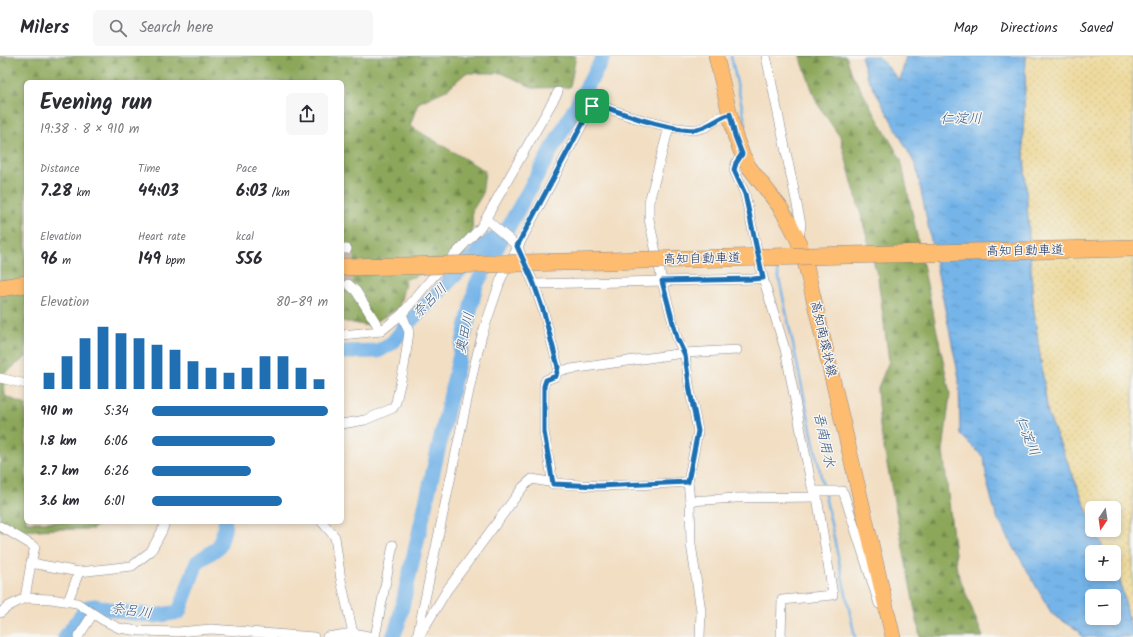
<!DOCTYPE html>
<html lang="en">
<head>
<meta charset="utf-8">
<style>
	:root { --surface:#fff; --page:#f7f7f7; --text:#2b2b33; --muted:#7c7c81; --line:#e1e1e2; --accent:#1f6fb2 }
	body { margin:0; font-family:Kalam,"Klee One",sans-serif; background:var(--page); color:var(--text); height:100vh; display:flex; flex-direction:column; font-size:15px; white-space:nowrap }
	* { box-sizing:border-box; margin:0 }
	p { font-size:13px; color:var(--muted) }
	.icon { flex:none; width:22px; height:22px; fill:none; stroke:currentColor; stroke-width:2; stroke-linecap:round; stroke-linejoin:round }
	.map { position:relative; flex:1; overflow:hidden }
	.drawer { position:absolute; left:24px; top:24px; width:320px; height:444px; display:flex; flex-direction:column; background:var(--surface); border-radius:6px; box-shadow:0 2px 6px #0003 }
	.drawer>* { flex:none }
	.needle { width:26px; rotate:193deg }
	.controls { position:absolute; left:1085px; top:445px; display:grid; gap:8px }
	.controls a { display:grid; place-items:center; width:36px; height:36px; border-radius:6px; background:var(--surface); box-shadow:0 2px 6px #0003; font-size:20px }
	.pin { position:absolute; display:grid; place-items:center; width:34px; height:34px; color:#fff; margin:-17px; border-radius:8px; box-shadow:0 2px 6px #0006 }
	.round { display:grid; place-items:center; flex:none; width:42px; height:42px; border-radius:6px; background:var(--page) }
	.summary { display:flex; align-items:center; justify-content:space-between; height:68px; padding:0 16px }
	h1 { font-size:22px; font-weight:700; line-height:30px }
	.stats { display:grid; grid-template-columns:repeat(3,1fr); gap:6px; height:68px; padding:4px 16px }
	.stats div { display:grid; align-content:center }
	.stats b { font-size:17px; font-weight:700 }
	.stats small { font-size:11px; font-weight:400 }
	.stats p { font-size:11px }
	.chart { height:112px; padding:8px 16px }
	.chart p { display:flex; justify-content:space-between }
	.chart svg { width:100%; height:72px; margin-top:4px; stroke:var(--accent); stroke-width:6 }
	ul { padding:0 16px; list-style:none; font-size:13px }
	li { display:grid; grid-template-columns:64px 48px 1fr; align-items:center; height:30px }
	li i { height:10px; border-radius:5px; background:var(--accent) }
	header { display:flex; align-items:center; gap:24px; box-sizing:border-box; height:56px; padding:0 20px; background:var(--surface); border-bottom:1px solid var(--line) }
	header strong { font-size:19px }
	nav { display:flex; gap:22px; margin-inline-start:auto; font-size:14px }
	.search { width:280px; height:36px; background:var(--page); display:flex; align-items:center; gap:10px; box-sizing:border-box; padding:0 14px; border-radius:6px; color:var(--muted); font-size:15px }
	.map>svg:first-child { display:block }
	.forest { fill:url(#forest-firs); stroke:#546b5c }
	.sand { fill:url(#sand-dots); stroke:#84847e }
	.water { fill:url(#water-ripples); stroke:#4872a3; fill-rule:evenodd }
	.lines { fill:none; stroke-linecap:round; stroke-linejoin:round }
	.stream { stroke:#74b4e8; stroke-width:2.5 }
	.river { stroke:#74b4e8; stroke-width:15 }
	.minor-tunnel { stroke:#c7bbae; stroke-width:9; stroke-dasharray:9 4.5; stroke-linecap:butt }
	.minor-casing { stroke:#868690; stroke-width:10 }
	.primary-casing { stroke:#868690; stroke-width:16 }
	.motorway-casing { stroke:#868690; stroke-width:18 }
	.minor { stroke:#fff; stroke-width:9 }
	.primary { stroke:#fdbc6f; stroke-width:15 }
	.motorway { stroke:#fdbc6f; stroke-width:17 }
	.motorway-bridge-casing { stroke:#868690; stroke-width:18; stroke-linecap:butt }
	.motorway-bridge { stroke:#fdbc6f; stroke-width:17 }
	.route-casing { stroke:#fff; stroke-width:8 }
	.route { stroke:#1f6fb2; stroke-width:5 }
	.labels { text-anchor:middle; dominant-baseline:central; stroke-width:3; stroke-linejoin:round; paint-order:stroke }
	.street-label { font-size:13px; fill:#1b2f5e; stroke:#f6f6f2 }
	.water-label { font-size:14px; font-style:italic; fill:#365787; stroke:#f6f6f2 }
</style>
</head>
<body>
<header>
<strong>Milers</strong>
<div class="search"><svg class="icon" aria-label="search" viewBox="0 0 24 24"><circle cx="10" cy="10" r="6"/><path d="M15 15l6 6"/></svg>Search here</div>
<nav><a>Map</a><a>Directions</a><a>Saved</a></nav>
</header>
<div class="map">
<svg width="1133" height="581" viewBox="0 0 1133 581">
	<defs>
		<pattern id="forest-firs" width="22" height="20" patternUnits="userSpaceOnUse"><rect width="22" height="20" fill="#8ca75a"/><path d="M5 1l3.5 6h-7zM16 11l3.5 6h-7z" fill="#72884e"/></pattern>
		<pattern id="sand-dots" width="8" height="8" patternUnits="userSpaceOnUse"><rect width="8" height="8" fill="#eeda9e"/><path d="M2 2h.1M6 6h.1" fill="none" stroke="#ccbb8a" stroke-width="1.8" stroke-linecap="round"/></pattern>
		<pattern id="water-ripples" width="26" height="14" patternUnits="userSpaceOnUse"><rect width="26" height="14" fill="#74b4e8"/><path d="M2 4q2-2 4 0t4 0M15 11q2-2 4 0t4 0" fill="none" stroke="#5e93bf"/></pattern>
	</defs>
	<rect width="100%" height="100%" fill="#f6f6f2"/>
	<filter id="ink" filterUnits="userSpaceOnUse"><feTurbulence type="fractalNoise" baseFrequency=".025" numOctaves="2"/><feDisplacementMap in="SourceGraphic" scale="8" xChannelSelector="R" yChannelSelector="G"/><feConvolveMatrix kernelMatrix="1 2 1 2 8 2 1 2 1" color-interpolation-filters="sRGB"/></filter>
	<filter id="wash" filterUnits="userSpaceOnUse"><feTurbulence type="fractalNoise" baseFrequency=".012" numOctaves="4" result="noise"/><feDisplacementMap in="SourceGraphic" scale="16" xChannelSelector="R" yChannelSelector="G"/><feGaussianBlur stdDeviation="0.9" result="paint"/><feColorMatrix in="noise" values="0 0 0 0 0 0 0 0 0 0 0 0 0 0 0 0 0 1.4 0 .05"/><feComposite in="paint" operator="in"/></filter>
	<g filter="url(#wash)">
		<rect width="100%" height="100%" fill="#f2dec2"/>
		<g class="forest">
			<path d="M0,0H576L570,31L534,32L502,17H466L446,34L418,47L410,70L485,115L482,139L472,155L473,183L460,206L406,223L399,252L369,270L342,265V26H26V301L4,318L5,340L26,349V466H101L93,473H57L19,475L0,474Z"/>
			<path d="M800,0H846L852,18L901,104L950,338L943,395L957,515L983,581H920L880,371L877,334L889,305L878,222L840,81L817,47Z"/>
		</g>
		<path class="sand" d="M1026,0H1133V581L1120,525L1114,513V496H1105L1095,474H1114V452H1092V467L1048,358L1033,248L1023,81Z"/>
		<path class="water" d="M861,0H878L900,25L906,0H1026L1023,81L1033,248L1048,358L1092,467V474H1095L1105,496H1092V518H1114V513L1120,525L1133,581H1082L1079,575L1052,558L996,460L987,426L984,402L960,378L959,322L916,110L867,20ZM1092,540H1114V562H1092Z"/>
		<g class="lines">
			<g class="stream">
				<path d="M731,0L746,69"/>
				<path d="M776,208L855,581"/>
			</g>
			<g class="river">
				<path d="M342,296L378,295L392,287L411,264L482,192L504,175"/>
				<path d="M65,581L88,551L95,550L124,556L154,560L179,556L197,506L219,491L224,474L225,466"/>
				<path d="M393,581L398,568L404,542L476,229L604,0"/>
			</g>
		</g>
	</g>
	<g filter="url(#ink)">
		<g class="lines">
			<path class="minor-tunnel" d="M347,193L348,228"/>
			<g class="minor-casing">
				<g id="minor">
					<path d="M766,0L801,168L799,183"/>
					<path d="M742,98L736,107L734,114L745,138L763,222L785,293L811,427L813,434L817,435H842L844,438L879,548"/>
					<path d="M486,163L517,190L534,228L544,257L558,311L556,320L546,324L544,329V376L553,428"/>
					<path d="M342,193H347"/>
					<path d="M348,228L356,235L381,275"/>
					<path d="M534,228L753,223L763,222"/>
					<path d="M342,279L381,275L402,258L432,222L481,171L558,36"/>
					<path d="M557,315L684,297L737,294"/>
					<path d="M0,322L26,328"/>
					<path d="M342,368L365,364L393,352L396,346L404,311L409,276L402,258"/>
					<path d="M690,445L736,442L817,441"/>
					<path d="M322,466L335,481L341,524L353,577"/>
					<path d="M0,470L35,491L31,507"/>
					<path d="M25,542L31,507L79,516"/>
					<path d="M68,545L79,516L132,510L151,495L162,475L165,466"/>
					<path d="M0,557L9,550L25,542L51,543L77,547L103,564L119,572L139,575L178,576L211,573L314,581"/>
					<path d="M420,579L447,534L523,431L532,423C583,434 636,429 688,426"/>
					<path d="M78,581L93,558"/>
					<path d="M327,581L353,577L373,581"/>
					<path d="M375,581L393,489"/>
					<path d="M417,581L474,311L482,279L501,223L592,50L596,48L632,61L669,71"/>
					<path d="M700,581L701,555L691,488L690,445L688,426L698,375L690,335L685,299L677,282L662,225L649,163V146L669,71L695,74L706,71L720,61L730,58"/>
					<path d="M781,581L782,544L833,539L817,441L813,434"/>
				</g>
			</g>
			<g class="primary-casing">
				<path id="primary" d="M716,0L735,80L742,98L749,111L780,151L790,168L798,184L806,210L893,581"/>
			</g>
			<g class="motorway-casing">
				<g id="motorway">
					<path d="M342,211L402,210"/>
					<path d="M0,232L26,228"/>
				</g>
			</g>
			<use href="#minor" class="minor"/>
			<use href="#primary" class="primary"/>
			<use href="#motorway" class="motorway"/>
			<g class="motorway-bridge-casing">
				<path id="motorway-bridge" d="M402,210L1133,192"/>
			</g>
			<use href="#motorway-bridge" class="motorway-bridge"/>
		</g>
	</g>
	<g class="lines" filter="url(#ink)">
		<g class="route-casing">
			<path id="route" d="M596,48C624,58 652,69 682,73C687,73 692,75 697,73C709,71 718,62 730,58L735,80L742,98L736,107L734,114L745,138L763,222L753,223L662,225L677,282L685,299L690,335L698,375L688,426L598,430L553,428L544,376V330L546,324L556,320L558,311L544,257L534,228L517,190L592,50Z"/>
		</g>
		<use href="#route" class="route"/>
	</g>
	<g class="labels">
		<g class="street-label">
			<text transform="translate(1025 195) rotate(-1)">高知自動車道</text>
			<text transform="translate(702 203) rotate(-1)">高知自動車道</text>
			<text transform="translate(823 283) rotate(77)">高知南環状線</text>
		</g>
		<g class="water-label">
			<text x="961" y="63">仁淀川</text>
			<text transform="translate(430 245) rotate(-45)">奈呂川</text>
			<text transform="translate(465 277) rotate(-77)">奥田川</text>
			<text transform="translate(1027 380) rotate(68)">仁淀川</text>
			<text transform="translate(824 384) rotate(78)">吾南用水</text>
			<text transform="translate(131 555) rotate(8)">奈呂川</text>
		</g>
	</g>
</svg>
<div class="controls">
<a><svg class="needle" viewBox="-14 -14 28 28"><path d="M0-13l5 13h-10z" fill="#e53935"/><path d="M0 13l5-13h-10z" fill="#7c7c81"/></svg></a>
<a>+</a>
<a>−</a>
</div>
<div class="pin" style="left:592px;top:50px;background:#1e9e55"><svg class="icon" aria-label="arrive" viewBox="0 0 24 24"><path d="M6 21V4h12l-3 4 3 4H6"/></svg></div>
<section class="drawer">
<div class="summary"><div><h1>Evening run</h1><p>19:38 · 8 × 910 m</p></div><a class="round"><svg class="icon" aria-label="share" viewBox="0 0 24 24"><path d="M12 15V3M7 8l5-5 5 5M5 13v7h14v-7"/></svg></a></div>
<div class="stats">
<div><p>Distance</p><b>7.28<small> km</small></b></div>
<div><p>Time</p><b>44:03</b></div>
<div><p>Pace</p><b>6:03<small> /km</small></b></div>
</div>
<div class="stats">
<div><p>Elevation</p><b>96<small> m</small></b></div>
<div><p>Heart rate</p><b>149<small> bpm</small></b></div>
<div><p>kcal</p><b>556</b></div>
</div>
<div class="chart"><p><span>Elevation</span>80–89 m</p>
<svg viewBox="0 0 160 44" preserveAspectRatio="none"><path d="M5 44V34M15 44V24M25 44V13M35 44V6M45 44V10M55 44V13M65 44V17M75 44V20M85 44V27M95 44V31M105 44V34M115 44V31M125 44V24M135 44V24M145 44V31M155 44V38"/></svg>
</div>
<ul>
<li><b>910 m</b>5:34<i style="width:100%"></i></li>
<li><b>1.8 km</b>6:06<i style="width:70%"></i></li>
<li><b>2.7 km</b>6:26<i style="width:56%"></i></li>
<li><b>3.6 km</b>6:01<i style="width:74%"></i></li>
</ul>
</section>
</div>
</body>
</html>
